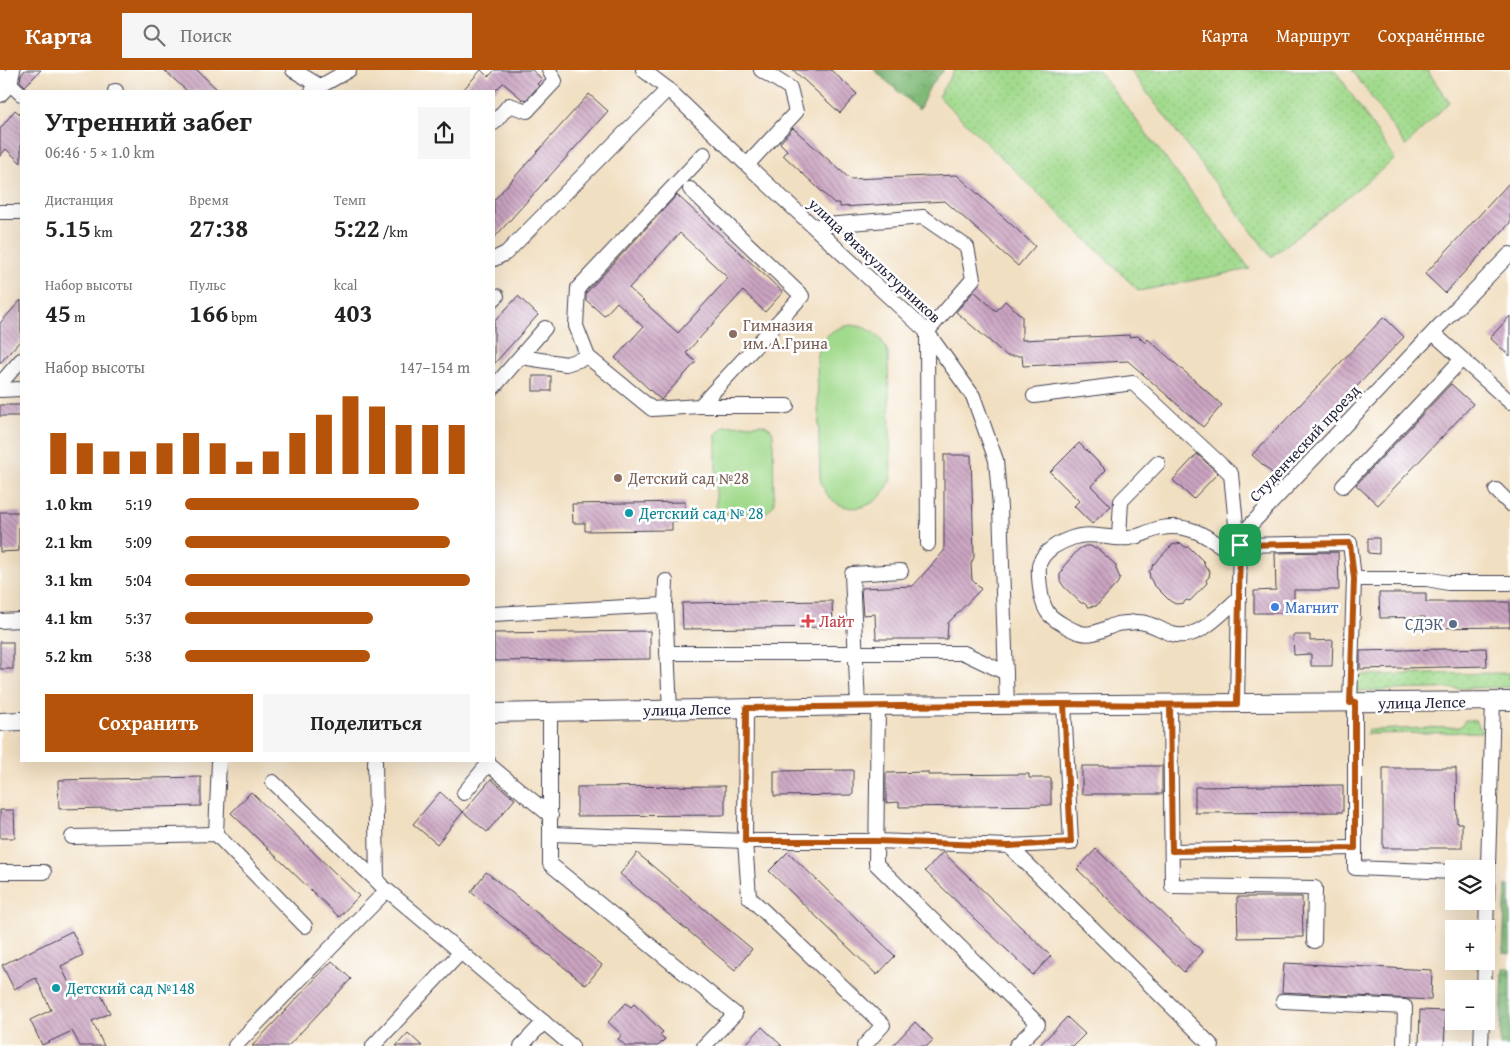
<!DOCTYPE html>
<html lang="ru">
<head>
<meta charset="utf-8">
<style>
	:root { --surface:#fff; --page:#f6f6f6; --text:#222; --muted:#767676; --accent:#b45309 }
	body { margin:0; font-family:"Gentium Book Plus",serif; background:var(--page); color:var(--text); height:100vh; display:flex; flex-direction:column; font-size:19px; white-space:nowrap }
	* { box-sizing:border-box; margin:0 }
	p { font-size:16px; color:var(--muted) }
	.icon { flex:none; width:28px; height:28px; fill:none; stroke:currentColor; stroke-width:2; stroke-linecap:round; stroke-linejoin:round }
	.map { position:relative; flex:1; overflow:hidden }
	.panel { position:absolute; left:20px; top:20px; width:475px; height:672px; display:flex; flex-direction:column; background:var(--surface); border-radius:0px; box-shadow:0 5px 20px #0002 }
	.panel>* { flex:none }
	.fabs { position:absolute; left:1445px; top:790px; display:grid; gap:10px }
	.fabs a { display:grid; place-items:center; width:50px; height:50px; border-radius:0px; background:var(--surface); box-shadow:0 5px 20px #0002; font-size:25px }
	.pin { position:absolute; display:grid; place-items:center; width:42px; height:42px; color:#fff; margin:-21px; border-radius:10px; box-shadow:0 2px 8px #0006 }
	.round { display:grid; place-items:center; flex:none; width:52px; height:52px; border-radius:0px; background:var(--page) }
	.summary { display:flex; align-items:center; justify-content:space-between; height:85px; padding:0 25px }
	h1 { font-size:28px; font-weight:700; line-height:38px }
	.metrics { display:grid; grid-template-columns:repeat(3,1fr); gap:8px; height:85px; padding:5px 25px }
	.metrics div { display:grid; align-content:center }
	.metrics b { font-size:25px; font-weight:700 }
	.metrics small { font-size:14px; font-weight:400 }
	.metrics p { font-size:14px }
	.chart { height:140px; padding:10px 25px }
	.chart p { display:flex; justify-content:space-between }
	.chart svg { width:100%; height:90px; margin-top:5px; stroke:var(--accent); stroke-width:6 }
	.primary-button { display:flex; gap:10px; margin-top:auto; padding:10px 25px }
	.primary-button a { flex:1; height:58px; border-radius:0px; background:var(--accent); color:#fff; font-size:20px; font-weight:700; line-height:58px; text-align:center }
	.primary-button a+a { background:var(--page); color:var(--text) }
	ul { padding:0 25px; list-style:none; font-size:16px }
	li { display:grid; grid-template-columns:80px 60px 1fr; align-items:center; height:38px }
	li i { height:12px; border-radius:6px; background:var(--accent) }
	header { display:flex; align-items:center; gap:30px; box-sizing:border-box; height:70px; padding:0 25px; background:var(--accent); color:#fff }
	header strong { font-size:24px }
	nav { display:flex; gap:28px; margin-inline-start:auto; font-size:18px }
	.search { width:350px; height:45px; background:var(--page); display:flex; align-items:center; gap:12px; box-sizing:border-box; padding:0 18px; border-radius:0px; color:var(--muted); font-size:19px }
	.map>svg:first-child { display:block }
	.green { fill:url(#green-dots); stroke:#627e64 }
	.forest { fill:url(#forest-crowns); stroke:#516e5a }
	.pitch { fill:#a1da8c; stroke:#627e64 }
	.building { fill:url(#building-back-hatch); fill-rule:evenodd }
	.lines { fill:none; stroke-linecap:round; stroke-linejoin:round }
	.minor-casing { stroke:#413e4f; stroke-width:16 }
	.major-casing { stroke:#413e4f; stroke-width:20 }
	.minor { stroke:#fff; stroke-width:14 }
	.major { stroke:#fff; stroke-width:18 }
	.route-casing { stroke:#fff; stroke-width:10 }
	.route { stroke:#b45309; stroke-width:6 }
	.education-dot { fill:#8d6e63; stroke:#fff; stroke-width:2 }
	.culture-dot { fill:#0f9aa8; stroke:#fff; stroke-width:2 }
	.shop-dot { fill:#3f7fe0; stroke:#fff; stroke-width:2 }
	.health-dot { fill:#e0444e; stroke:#fff; stroke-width:2 }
	.service-dot { fill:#5c6f8a; stroke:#fff; stroke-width:2 }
	.labels { text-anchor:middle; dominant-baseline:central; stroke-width:5; stroke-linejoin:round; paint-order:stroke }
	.street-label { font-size:16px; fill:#22223b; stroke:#fff }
	.education-label { font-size:16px; fill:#785e54; stroke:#fff; text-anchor:start }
	.culture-label { font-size:16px; fill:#0d838f; stroke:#fff; text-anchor:start }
	.shop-label { font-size:16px; fill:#366cbe; stroke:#fff; text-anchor:start }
	.health-label { font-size:16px; fill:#be3a42; stroke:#fff; text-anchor:start }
	.service-label { font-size:16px; fill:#4e5e75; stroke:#fff; text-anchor:end }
</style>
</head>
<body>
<header>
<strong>Карта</strong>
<div class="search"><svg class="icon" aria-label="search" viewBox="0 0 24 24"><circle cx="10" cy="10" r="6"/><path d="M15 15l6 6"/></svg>Поиск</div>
<nav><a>Карта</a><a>Маршрут</a><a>Сохранённые</a></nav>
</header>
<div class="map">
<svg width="1510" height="976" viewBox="0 0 1510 976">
	<defs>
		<pattern id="green-dots" width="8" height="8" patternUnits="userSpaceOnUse" patternTransform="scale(1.25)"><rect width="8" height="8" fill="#a1da8c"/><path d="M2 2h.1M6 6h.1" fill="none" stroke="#8abb7a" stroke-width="1.8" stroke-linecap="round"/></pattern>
		<pattern id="forest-crowns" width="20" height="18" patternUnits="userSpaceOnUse" patternTransform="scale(1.25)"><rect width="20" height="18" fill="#80ba78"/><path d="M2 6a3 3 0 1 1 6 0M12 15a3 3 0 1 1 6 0" fill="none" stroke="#689764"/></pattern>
		<pattern id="building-back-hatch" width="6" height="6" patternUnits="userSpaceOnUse" patternTransform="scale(1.25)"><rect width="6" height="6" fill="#cba4c1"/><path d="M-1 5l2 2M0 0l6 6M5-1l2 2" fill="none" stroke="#a4859e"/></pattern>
	</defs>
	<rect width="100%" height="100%" fill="#fff"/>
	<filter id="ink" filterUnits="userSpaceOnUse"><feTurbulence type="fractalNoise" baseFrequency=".02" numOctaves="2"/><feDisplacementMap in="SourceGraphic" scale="10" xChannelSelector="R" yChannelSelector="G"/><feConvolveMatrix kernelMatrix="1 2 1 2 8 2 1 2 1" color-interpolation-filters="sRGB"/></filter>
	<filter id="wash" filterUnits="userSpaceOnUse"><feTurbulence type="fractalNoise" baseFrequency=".0096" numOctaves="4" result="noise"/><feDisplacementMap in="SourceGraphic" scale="20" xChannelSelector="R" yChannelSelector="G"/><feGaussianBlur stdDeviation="1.12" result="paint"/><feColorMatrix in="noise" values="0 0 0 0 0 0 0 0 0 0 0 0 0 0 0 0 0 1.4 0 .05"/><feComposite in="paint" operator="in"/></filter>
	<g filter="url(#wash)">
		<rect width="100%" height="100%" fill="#f1dfc1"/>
		<g class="green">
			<path d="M955,0H1098L1250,199L1139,221L938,26Z"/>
			<path d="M1130,0H1335L1395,89L1271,187Z"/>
			<path d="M1352,0H1427L1449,32L1406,76Z"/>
			<path d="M1510,603V617L1352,621V605Z"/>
			<path d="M1465,650L1476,651L1483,662L1367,664L1368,660L1460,657Z"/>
		</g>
		<g class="forest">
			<path d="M874,0H944L930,16L919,40Z"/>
			<path d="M1506,815L1510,817V884L1503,883Z"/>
			<path d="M1503,898H1510V976H1500Z"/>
		</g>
		<g class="pitch">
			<path d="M851,255C871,257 882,266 888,284L891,408C879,446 831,449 820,409L817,289C821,267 830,259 851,255Z"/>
			<path d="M763,354L771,359L773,363L774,435L766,443C751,443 726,450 716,436V364L724,356Z"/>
		</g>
		<g id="blocks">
			<g class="building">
				<path d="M25,0H41L25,16L20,11L21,5Z"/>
				<path d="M164,0H197L219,21H187Z"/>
				<path d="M481,0L488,7L495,0H532L542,9L537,14L539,16L526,30L524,28L523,30L503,13L495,21H462Z"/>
				<path d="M793,0H831L857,24L840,43Z"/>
				<path d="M589,24L608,41L494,168V130Z"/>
				<path d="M15,40L21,45V93L6,79L0,86V59Z"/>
				<path d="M793,58L850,109L957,105L1035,176L1018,196L945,131L840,137V133H834L783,85L787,80L780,73Z"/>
				<path d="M1510,112V153L1445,223L1425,204Z"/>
				<path d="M677,125L783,222L765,242L743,221L686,283L696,292L661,330L615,288L643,257L617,232L604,246L586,230V223ZM680,163L728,208L678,263L629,218Z"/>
				<path d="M974,221L996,241L1005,231L1022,246V270L1129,265V267L1138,266L1145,273L1148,269L1222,335L1203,357L1128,291L1023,296L1022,286H1007L956,242Z"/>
				<path d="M518,226L538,245L494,294V252Z"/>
				<path d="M21,230V270L0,293V253Z"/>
				<path d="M1510,246V286L1490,268Z"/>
				<path d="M1384,247L1404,267L1273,404L1252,385Z"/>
				<rect x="533" y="306" width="18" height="15"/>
				<path d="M1451,314L1473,334L1378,435L1356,415Z"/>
				<rect x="0" y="335" width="21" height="11"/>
				<path d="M1079,373L1106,400L1091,416L1111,436L1092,454L1074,436L1079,431L1050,402Z"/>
				<path d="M1197,384L1218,403L1193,429L1173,410Z"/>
				<path d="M944,385H971L974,487L971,494L972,510L981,519L948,553L947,569H876L875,544L863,545L861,518L913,516L944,481Z"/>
				<path d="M685,432V451H672V460L585,461V453H573L572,434Z"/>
				<path d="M0,442H21V457H19V481L0,482Z"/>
				<path d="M1368,468H1379V484L1368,483Z"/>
				<path d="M1181,473L1185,477H1189L1204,492L1205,497L1210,501L1209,507L1206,510L1207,513L1190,531L1186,530L1184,533L1176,534L1170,531L1153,514L1152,511L1150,509L1149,501L1152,499V496L1172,475Z"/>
				<path d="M1085,476H1091L1095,479L1097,478L1116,495V499L1120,508L1117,514L1096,536L1088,537L1084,533H1081L1065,518L1060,511V504L1063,501V497L1079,479Z"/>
				<path d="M1338,482L1339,520H1294V543H1254V521L1276,520L1275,483Z"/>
				<path d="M1379,523H1426V532H1510V557L1425,558V547L1380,548Z"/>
				<path d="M832,531L833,557L683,559L682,533Z"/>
				<path d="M650,561V589L494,591V563Z"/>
				<path d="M1293,565H1310V571L1333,570L1332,596H1311V584L1294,585Z"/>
				<rect x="0" y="572" width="13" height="27"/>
				<path d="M1486,578L1487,596L1360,599V581Z"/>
				<rect x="1082" y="696" width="80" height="28"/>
				<path d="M1383,698H1456L1457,753H1462V778H1383Z"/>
				<path d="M853,700V725L774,726V701Z"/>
				<path d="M928,702V705L1029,704V708H1051V735L899,737V732L886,733V703Z"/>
				<path d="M201,707V736L59,739L58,710Z"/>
				<path d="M491,709L515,729L487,762L463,742Z"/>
				<path d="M1343,715V742L1195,743V717Z"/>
				<path d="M725,716V745L577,746V717Z"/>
				<path d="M251,722L359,826L339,847L231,743Z"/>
				<path d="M440,722L463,742L437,774L413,754Z"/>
				<path d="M0,740H14L15,768H0Z"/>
				<path d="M1096,779L1203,882L1184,902L1077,799Z"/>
				<path d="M788,782L895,886L877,905L769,801Z"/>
				<path d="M943,782L1051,886L1033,905L925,801Z"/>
				<path d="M637,783L752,879L735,900L620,804Z"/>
				<path d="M486,802L602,895L586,915L471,822Z"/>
				<path d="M1237,827H1302L1303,867L1238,868Z"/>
				<path d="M72,861L83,885L61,896L76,928L98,918L110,943L92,951L104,976H80L72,961L42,975L30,950L51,940L36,908L14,919L2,895Z"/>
				<path d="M332,891L351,909L288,976H252Z"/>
				<path d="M1284,893L1432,900L1431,930L1282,922Z"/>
				<path d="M626,933L631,937L634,934L663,962L660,965L665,969L658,976H626L618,969L622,965L608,952Z"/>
				<path d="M1420,940L1446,941L1444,976H1419Z"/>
				<path d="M1067,947L1085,964L1073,976H1039Z"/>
				<path d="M915,952L933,970L927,976H892Z"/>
				<path d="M762,957L782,976H744Z"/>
				<path d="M408,963L422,976H396Z"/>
			</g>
		</g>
	</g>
	<g filter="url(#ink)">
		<use href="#blocks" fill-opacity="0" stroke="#413e4f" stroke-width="1"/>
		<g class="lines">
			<g class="minor-casing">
				<g id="minor">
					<path d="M293,0L320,16"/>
					<path d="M643,0L668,19L747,95L927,262L973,326L996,390L1000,438L1007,635"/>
					<path d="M0,4L21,24"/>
					<path d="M115,21H116"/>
					<path d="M312,21L349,0"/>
					<path d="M0,25L10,14L13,0"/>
					<path d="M494,53L509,35L527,41L555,11L549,0"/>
					<path d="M747,95L796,42L790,18L761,0"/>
					<path d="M690,119L802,226L700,336L652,339L588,287L576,256L578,218L704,84"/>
					<path d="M0,142H21"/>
					<path d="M814,156L923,147L967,177L973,209L927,262L928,474"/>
					<path d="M494,189L506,183L668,19"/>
					<path d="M494,229L497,226"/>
					<path d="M1433,263L1510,332"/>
					<path d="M521,287L566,294L588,287"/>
					<path d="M0,314L21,290"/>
					<path d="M494,317L545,258"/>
					<path d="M0,320L21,319"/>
					<path d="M1034,326L1133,313L1231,404L1238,475"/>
					<path d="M700,336H787"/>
					<path d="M1343,416L1462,289"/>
					<path d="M1496,420L1510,434"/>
					<path d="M1119,467L1121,431L1158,393"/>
					<path d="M1240,475L1350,473L1354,509L1350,633"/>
					<path d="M1354,509H1427L1448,513H1510"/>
					<path d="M1239,528C1221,543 1198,572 1172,564C1160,560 1149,551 1136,552C1130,553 1123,553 1117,554C1105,558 1094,566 1081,563C1073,561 1053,550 1048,543C1041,533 1040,519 1039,507C1039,502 1038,496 1040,492C1045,480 1060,472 1072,468C1092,461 1109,470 1129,468C1140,467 1150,460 1161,458C1194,452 1214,472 1240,489"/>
					<path d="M665,535L666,511"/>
					<path d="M494,544L665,535L670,640"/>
					<path d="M0,551L21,550"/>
					<path d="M667,583H964L1006,603"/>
					<path d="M1355,632V798L1454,802"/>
					<path d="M1237,634L1240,466L1440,255L1510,184"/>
					<path d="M1170,635L1172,816L1315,818L1314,871"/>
					<path d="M858,636L852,504L901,501"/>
					<path d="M878,636L876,794L1038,954L1016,976"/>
					<path d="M746,638L745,771L749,827L883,955L864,976"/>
					<path d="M550,642V794L735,944L704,976"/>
					<path d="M375,691L377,811L381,815"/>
					<path d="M488,694L551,746"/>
					<path d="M273,712L377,811"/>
					<path d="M464,723L488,694V691"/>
					<path d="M216,764L219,691"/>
					<path d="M551,764L745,771H876L1009,776L1212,976"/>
					<path d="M72,767L216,764L305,856"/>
					<path d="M1009,776L1071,773L1064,634"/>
					<path d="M1172,781L1355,778"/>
					<path d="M0,802H44"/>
					<path d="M1486,861L1493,631"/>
					<path d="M1484,919L1485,891"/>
					<path d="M1283,931L1405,937L1404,976"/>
					<path d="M235,976L387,820L572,976"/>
					<path d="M373,976L460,883"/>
					<path d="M521,976L544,952"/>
					<path d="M1481,976L1482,951"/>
				</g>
			</g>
			<g class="major-casing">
				<g id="major">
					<path d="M494,643L858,636L1510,631"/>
					<path d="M0,652L21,651"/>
				</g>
			</g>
			<use href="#minor" class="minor"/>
			<use href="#major" class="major"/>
		</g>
	</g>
	<g class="lines" filter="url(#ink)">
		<g class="route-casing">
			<path id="route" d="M1240,475L1237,634C1179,635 1122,635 1064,634H1058L746,638L745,771H876L1009,776L1071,772L1064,634L1170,635L1172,781L1355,778V632L1350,633L1354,509L1350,473L1240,475"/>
		</g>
		<use href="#route" class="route"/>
	</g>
	<g class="education-dot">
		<circle cx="733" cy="264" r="5"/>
		<circle cx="618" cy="408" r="5"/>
	</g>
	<g class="culture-dot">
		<circle cx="629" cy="443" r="5"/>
		<circle cx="56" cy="918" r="5"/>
	</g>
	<circle class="shop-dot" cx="1275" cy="537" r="5"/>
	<path class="health-dot" d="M805.5 543.5h5v5h5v5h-5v5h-5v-5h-5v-5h5z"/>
	<circle class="service-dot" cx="1453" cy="554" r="5"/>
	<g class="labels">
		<g class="street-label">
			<text transform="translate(875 190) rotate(43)">улица Физкультурников</text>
			<text transform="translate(1304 373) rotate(-47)">Студенческий проезд</text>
			<text transform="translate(1422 632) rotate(-1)">улица Лепсе</text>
			<text transform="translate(687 639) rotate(-1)">улица Лепсе</text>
		</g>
		<g class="education-label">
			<text x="743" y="255">Гимназия<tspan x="743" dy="18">им. А.Грина</tspan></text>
			<text x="628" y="408">Детский сад №28</text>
		</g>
		<g class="culture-label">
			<text x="639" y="443">Детский сад № 28</text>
			<text x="66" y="918">Детский сад №148</text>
		</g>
		<g class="shop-label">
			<text x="1285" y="537">Магнит</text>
		</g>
		<g class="health-label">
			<text x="819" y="551">Лайт</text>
		</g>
		<g class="service-label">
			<text x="1443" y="554">СДЭК</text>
		</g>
	</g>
</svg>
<div class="fabs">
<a><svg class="icon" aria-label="layers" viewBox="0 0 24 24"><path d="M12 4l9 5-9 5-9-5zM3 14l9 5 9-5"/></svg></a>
<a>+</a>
<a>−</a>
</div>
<div class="pin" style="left:1240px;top:475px;background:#1e9e55"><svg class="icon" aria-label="arrive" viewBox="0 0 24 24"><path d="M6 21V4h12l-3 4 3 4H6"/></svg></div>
<section class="panel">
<div class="summary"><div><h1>Утренний забег</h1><p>06:46 · 5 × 1.0 km</p></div><a class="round"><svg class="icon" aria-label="share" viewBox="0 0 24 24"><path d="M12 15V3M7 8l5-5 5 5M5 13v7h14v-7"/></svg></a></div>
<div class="metrics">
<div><p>Дистанция</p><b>5.15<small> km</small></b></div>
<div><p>Время</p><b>27:38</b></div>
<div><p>Темп</p><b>5:22<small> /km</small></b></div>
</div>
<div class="metrics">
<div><p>Набор высоты</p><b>45<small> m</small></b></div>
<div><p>Пульс</p><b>166<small> bpm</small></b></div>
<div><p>kcal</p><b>403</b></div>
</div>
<div class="chart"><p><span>Набор высоты</span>147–154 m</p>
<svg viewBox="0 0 160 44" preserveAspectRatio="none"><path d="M5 44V24M15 44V29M25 44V33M35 44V33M45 44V29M55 44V24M65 44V29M75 44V38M85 44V33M95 44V24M105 44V15M115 44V6M125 44V11M135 44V20M145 44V20M155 44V20"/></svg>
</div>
<ul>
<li><b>1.0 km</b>5:19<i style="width:82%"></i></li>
<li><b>2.1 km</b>5:09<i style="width:93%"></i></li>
<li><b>3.1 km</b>5:04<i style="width:100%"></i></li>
<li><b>4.1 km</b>5:37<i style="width:66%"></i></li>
<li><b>5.2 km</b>5:38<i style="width:65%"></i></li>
</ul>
<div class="primary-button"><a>Сохранить</a><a>Поделиться</a></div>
</section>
</div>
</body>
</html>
